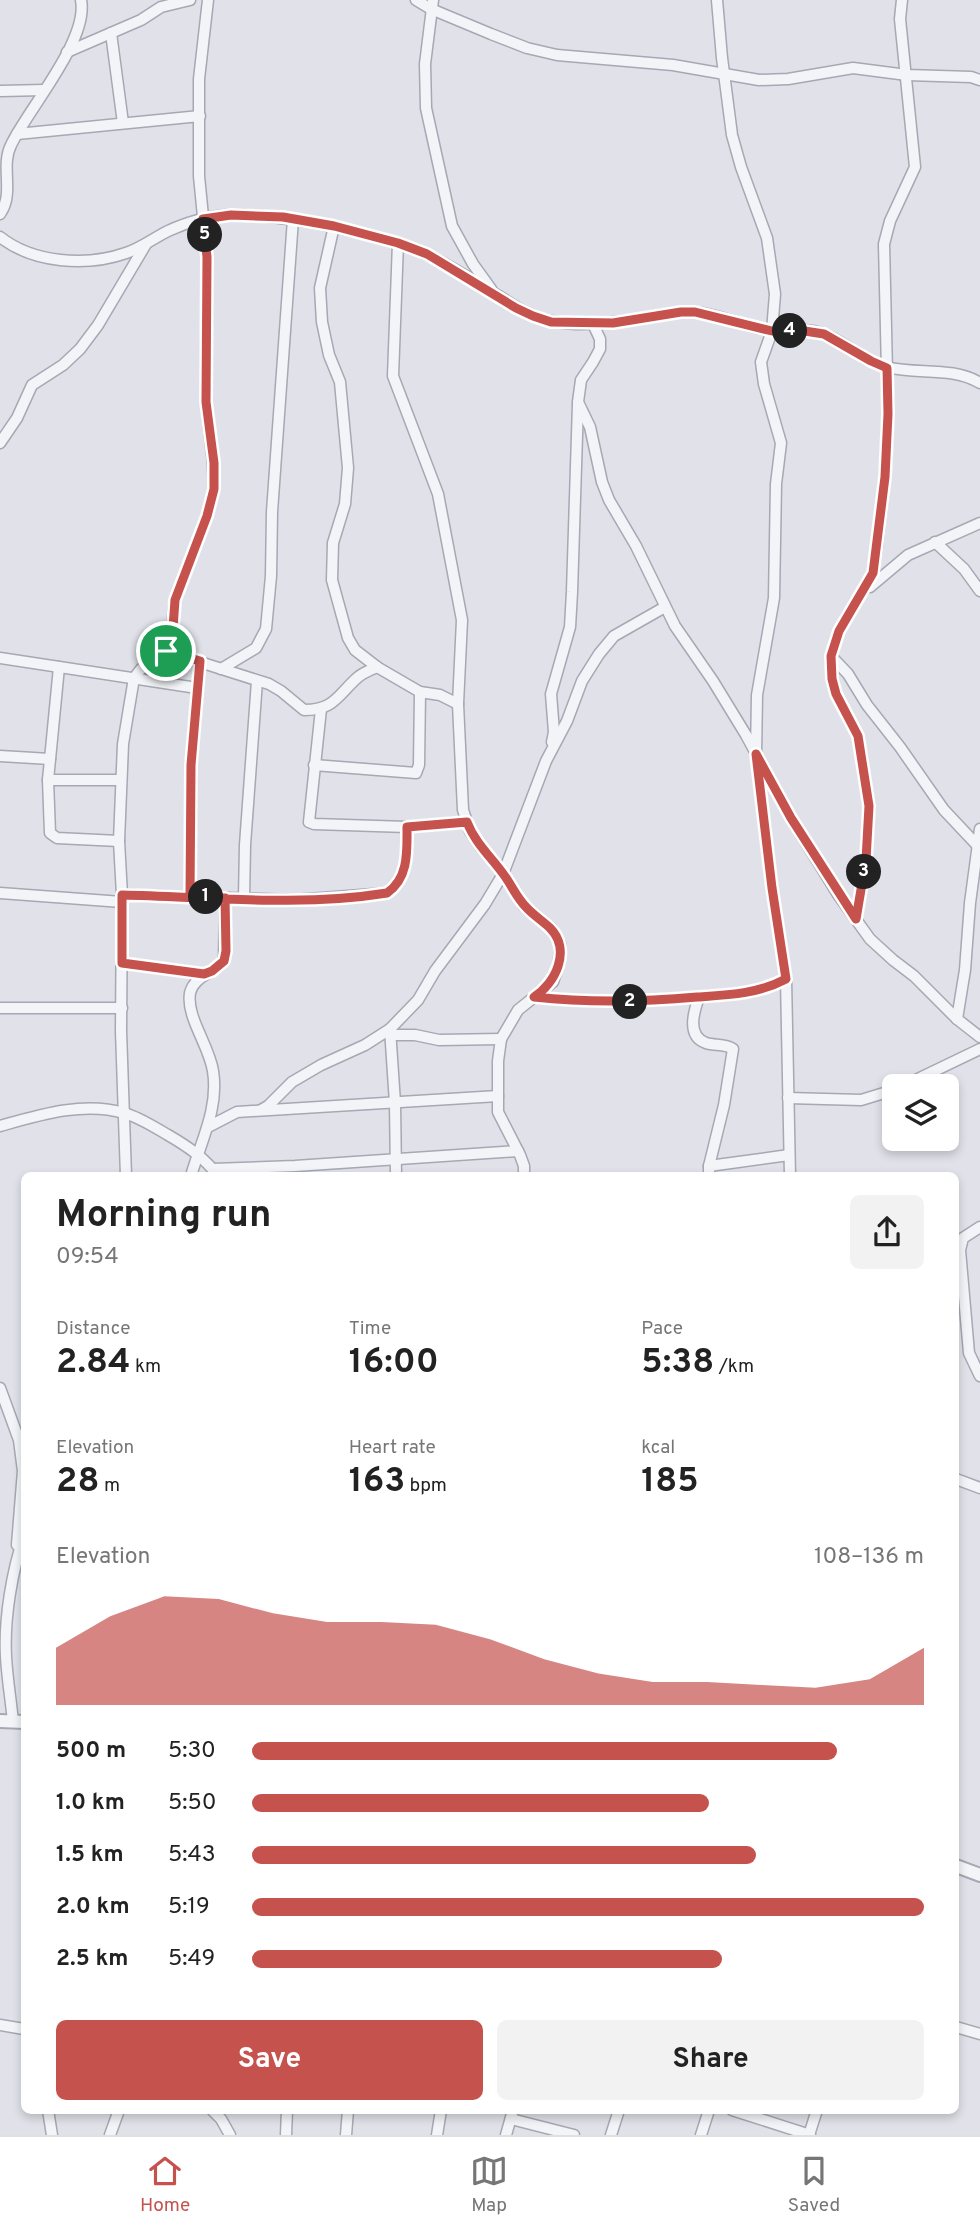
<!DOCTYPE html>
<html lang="en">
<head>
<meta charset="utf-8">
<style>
	:root { --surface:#fff; --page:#f2f2f2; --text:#222; --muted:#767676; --line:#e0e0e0; --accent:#c6524e }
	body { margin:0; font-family:Overpass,sans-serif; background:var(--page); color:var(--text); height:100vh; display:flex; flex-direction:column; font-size:26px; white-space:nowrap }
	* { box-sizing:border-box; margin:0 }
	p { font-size:23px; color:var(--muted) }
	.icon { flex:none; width:38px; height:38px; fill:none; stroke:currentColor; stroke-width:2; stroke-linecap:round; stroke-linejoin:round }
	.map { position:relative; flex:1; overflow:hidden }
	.drawer { position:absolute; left:21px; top:1172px; width:938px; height:942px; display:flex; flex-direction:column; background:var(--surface); border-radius:10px; box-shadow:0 4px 10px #0003 }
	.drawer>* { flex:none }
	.fabs { position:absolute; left:882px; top:1074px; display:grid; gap:14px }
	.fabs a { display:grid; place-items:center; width:77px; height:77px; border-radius:10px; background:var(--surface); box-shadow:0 4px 10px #0003; font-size:35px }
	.pin { position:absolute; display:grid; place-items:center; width:60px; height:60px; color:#fff; margin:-30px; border:4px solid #fff; border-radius:50%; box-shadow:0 2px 7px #0007 }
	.km { position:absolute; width:35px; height:35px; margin:-18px; border-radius:50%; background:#222; color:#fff; font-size:19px; line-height:35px; text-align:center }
	.round { display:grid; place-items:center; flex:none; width:74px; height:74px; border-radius:10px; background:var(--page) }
	.headline { display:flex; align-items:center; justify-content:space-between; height:119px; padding:0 35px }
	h1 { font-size:38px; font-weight:700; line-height:52px }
	.stats { display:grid; grid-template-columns:repeat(3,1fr); gap:10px; height:119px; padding:7px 35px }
	.stats div { display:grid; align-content:center }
	.stats b { font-size:35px; font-weight:700 }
	.stats small { font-size:19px; font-weight:400 }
	.stats p { font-size:19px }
	.chart { height:196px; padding:14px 35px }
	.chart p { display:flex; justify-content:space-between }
	.chart svg { width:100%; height:126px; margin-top:7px; fill:var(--accent); opacity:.7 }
	.action { display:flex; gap:14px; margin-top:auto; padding:14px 35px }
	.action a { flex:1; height:80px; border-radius:10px; background:var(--accent); color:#fff; font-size:28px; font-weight:700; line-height:80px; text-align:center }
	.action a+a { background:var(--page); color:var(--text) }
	ul { padding:0 35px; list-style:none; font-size:23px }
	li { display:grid; grid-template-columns:112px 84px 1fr; align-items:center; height:52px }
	li i { height:18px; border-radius:9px; background:var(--accent) }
	.tabs { display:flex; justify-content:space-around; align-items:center; height:98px; border-top:2px solid var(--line); background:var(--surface); font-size:19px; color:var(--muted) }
	.tabs a { display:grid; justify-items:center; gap:4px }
	.tabs .on { color:var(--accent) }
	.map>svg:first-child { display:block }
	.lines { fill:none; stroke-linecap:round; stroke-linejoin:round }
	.minor-casing { stroke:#a6a8b3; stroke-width:13 }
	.tertiary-casing { stroke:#a6a8b3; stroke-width:16 }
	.minor { stroke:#f3f4f7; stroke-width:10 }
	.tertiary { stroke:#f3f4f7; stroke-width:12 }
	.route-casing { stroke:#fff; stroke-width:14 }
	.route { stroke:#c6524e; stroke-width:9 }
</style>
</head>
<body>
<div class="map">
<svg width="980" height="2135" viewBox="0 0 980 2135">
	<rect width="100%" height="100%" fill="#e1e2e9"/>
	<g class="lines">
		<g class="minor-casing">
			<g id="minor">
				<path d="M416,0L431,9L491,34L527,48L557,55L673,65L759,80L788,79L853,68L907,75L971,77L980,80"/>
				<path d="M433,0L425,64L426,108L452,226L473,264L491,289"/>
				<path d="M717,0L722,58L732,135L741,167L767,238L775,294L772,331L761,362L764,384L781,443L776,484L774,598L757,695L756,754L772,888L786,979L790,1176"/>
				<path d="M111,33L123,123"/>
				<path d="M67,52L141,20L161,7L190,0"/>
				<path d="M0,91L44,90"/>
				<path d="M17,134L200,116"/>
				<path d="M0,214C15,193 0,167 11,145C28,109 89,40 81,0"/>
				<path d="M334,226L320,288L322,322L329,355L340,382L348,468L345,504L333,543L332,580L348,638L355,650L377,667L420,692L440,695L458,704"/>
				<path d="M0,237C33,263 86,267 126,253C141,248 154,238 168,231C187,222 214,214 235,215C283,216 329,224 375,237C393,242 413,247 430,256C452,267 473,280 494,293C512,304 529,317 550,321C581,327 614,323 645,318C660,315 676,311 692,312C718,313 743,327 769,330C786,333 804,327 821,333C844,341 863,361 887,367C917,375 952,366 980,383"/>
				<path d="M398,243L393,376L438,494L462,620L458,704L463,810L470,831L481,847L503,874L524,906L551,928L560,944L559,963L553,982L518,1010L501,1039L498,1061V1112L520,1155L524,1166V1176"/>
				<path d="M593,324L600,339V349L593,362L581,380L578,402L590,427L602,482L609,500L636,546L675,626L713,681L746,735L791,818L839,896L870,939L893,960L914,976L957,1019L980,1037"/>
				<path d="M0,443L17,418L32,385L63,365L80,349L98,325L146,244"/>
				<path d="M935,542L964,569L980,591"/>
				<path d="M870,587L908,555L980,523"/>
				<path d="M165,651L269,684L281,691L304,710C334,710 337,696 357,678C362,673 370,670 377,667"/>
				<path d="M831,656L848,674L867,705L900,747L944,810L977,845"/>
				<path d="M0,658L197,688"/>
				<path d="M59,667L48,780L50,833L57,838L119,841"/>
				<path d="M221,669L256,648L266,629L271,576L272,512L293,219"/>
				<path d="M321,709L309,822L314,824L407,827L467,822"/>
				<path d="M552,742L554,732L551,694L570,627L572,592L578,404"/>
				<path d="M0,756L50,759"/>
				<path d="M314,765L416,773L419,765L420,692"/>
				<path d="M48,780H120"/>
				<path d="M0,893L122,902"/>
				<path d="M122,895L295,900L387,893C409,878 407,851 407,827"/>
				<path d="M190,897L191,765L200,661"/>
				<path d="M244,898L245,845L257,681"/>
				<path d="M856,919L866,860L869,806L858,736L836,694L832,679L831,656L839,631L873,573L877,545L885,477L888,414L884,244L890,221L915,167L900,19L902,0"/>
				<path d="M122,963L204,974"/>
				<path d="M535,997C589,1003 642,1002 697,997C729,995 758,994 786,979"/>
				<path d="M699,997C694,1011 686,1036 706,1043C715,1046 725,1043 733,1049L724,1105L709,1166V1176"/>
				<path d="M0,1008H122"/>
				<path d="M957,1019L965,970L970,903L980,829"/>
				<path d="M390,1029L395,1103L396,1176"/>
				<path d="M391,1035H415L439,1040L501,1039"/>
				<path d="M901,1087L980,1049"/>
				<path d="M788,1098L861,1100L894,1090"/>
				<path d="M261,1110L268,1106L292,1082L321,1065L365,1045L390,1029L418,1000L435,971L485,904L503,874L546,761L567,721L582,681L599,654L614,636L665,607"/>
				<path d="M0,1126C39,1115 84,1101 124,1113C139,1117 154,1127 168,1135C187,1146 205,1158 218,1176"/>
				<path d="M208,1127L237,1112L498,1096"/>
				<path d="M709,1166L789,1155"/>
				<path d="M213,1169L295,1166L518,1151"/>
				<path d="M126,1176L121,1031L122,895L119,841L123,744L134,678L141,669L165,651L170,643L175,600L207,516L214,489L213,463L206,402L207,257L199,176V79L208,0"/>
				<path d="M191,1176C201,1141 219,1108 213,1071C209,1045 186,1017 190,993C194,976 214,973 224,961L225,898"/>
				<path d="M980,1227L963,1238L960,1250L969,1353L980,1376"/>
				<path d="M0,1388L19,1440L23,1471L17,1545"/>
				<path d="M956,1479L980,1488"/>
				<path d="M13,1722C11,1700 7,1678 6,1656C4,1618 12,1571 24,1536"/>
				<path d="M0,2025L24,2029"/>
				<path d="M956,2027L980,2034"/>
				<path d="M48,2110L52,2135"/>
				<path d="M212,2110L221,2119L230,2135"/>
				<path d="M732,2110L810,2135"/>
				<path d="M511,2119L574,2135"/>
				<path d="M110,2135L119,2110"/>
				<path d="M286,2135L287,2110"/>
				<path d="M346,2135L348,2110"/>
				<path d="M437,2135L441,2110"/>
				<path d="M506,2135L513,2110"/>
				<path d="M611,2135L619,2110"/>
				<path d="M701,2135L709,2110"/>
				<path d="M809,2135L817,2110"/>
			</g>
		</g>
		<g class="tertiary-casing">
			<g id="tertiary">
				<path d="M0,1721L24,1722"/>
				<path d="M956,1866L980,1875"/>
			</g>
		</g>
		<use href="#minor" class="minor"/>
		<use href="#tertiary" class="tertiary"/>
	</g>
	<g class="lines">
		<g class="route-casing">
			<path id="route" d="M166,651L200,661L191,765L190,897L225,898L226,951L224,961L212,971L204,974L122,963V895C210,897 300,907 387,893C409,878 407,851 407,827L467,822C475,843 492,858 504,875C512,886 517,898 526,907C533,915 543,921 550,928C572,950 555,984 534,997C589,1003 642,1002 697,997C728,995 758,994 786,979L772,888L756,754L791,818L856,919L866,860L869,806L858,736L836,694L832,679L831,656L839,631L873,573L885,477L888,414L887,368L871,361L824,334L798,330L772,331L695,312H681L613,323L551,322L533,316L516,308L427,254L398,243L334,226L283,217L231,215L203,219L207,257L206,402L214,463V489L207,516L175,600L173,628L166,651"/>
		</g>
		<use href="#route" class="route"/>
	</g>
</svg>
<div class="fabs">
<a><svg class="icon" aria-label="layers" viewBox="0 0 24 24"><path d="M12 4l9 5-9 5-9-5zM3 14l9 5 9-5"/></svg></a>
</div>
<div class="pin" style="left:166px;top:651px;background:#1e9e55"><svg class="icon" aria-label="arrive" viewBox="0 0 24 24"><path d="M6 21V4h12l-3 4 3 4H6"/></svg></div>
<b class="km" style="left:206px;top:897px">1</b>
<b class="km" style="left:630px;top:1002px">2</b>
<b class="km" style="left:864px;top:872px">3</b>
<b class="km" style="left:790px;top:331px">4</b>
<b class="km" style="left:205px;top:235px">5</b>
<section class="drawer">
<div class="headline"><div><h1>Morning run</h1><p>09:54</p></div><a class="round"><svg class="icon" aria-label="share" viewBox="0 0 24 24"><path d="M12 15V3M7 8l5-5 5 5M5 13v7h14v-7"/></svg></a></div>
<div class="stats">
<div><p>Distance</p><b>2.84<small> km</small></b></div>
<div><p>Time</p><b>16:00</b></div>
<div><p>Pace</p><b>5:38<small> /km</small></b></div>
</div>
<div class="stats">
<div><p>Elevation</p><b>28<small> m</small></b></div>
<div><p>Heart rate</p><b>163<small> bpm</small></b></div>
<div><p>kcal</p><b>185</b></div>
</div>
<div class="chart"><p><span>Elevation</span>108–136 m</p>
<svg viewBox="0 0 160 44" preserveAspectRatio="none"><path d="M0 44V24L10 13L20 6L30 7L40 12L50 15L60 15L70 16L80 21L90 28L100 33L110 36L120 36L130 37L140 38L150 35L160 24V44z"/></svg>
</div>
<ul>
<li><b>500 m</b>5:30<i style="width:87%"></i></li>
<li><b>1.0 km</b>5:50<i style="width:68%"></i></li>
<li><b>1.5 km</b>5:43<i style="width:75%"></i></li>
<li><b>2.0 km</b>5:19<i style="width:100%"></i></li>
<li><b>2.5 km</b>5:49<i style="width:70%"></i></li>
</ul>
<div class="action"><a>Save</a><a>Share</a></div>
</section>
</div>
<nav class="tabs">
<a class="on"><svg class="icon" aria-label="home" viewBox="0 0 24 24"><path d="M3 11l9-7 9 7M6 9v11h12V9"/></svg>Home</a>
<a><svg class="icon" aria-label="map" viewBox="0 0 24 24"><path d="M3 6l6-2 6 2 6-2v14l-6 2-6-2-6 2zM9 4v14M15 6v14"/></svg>Map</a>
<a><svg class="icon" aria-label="saved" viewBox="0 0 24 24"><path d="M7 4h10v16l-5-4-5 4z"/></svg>Saved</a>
</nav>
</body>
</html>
